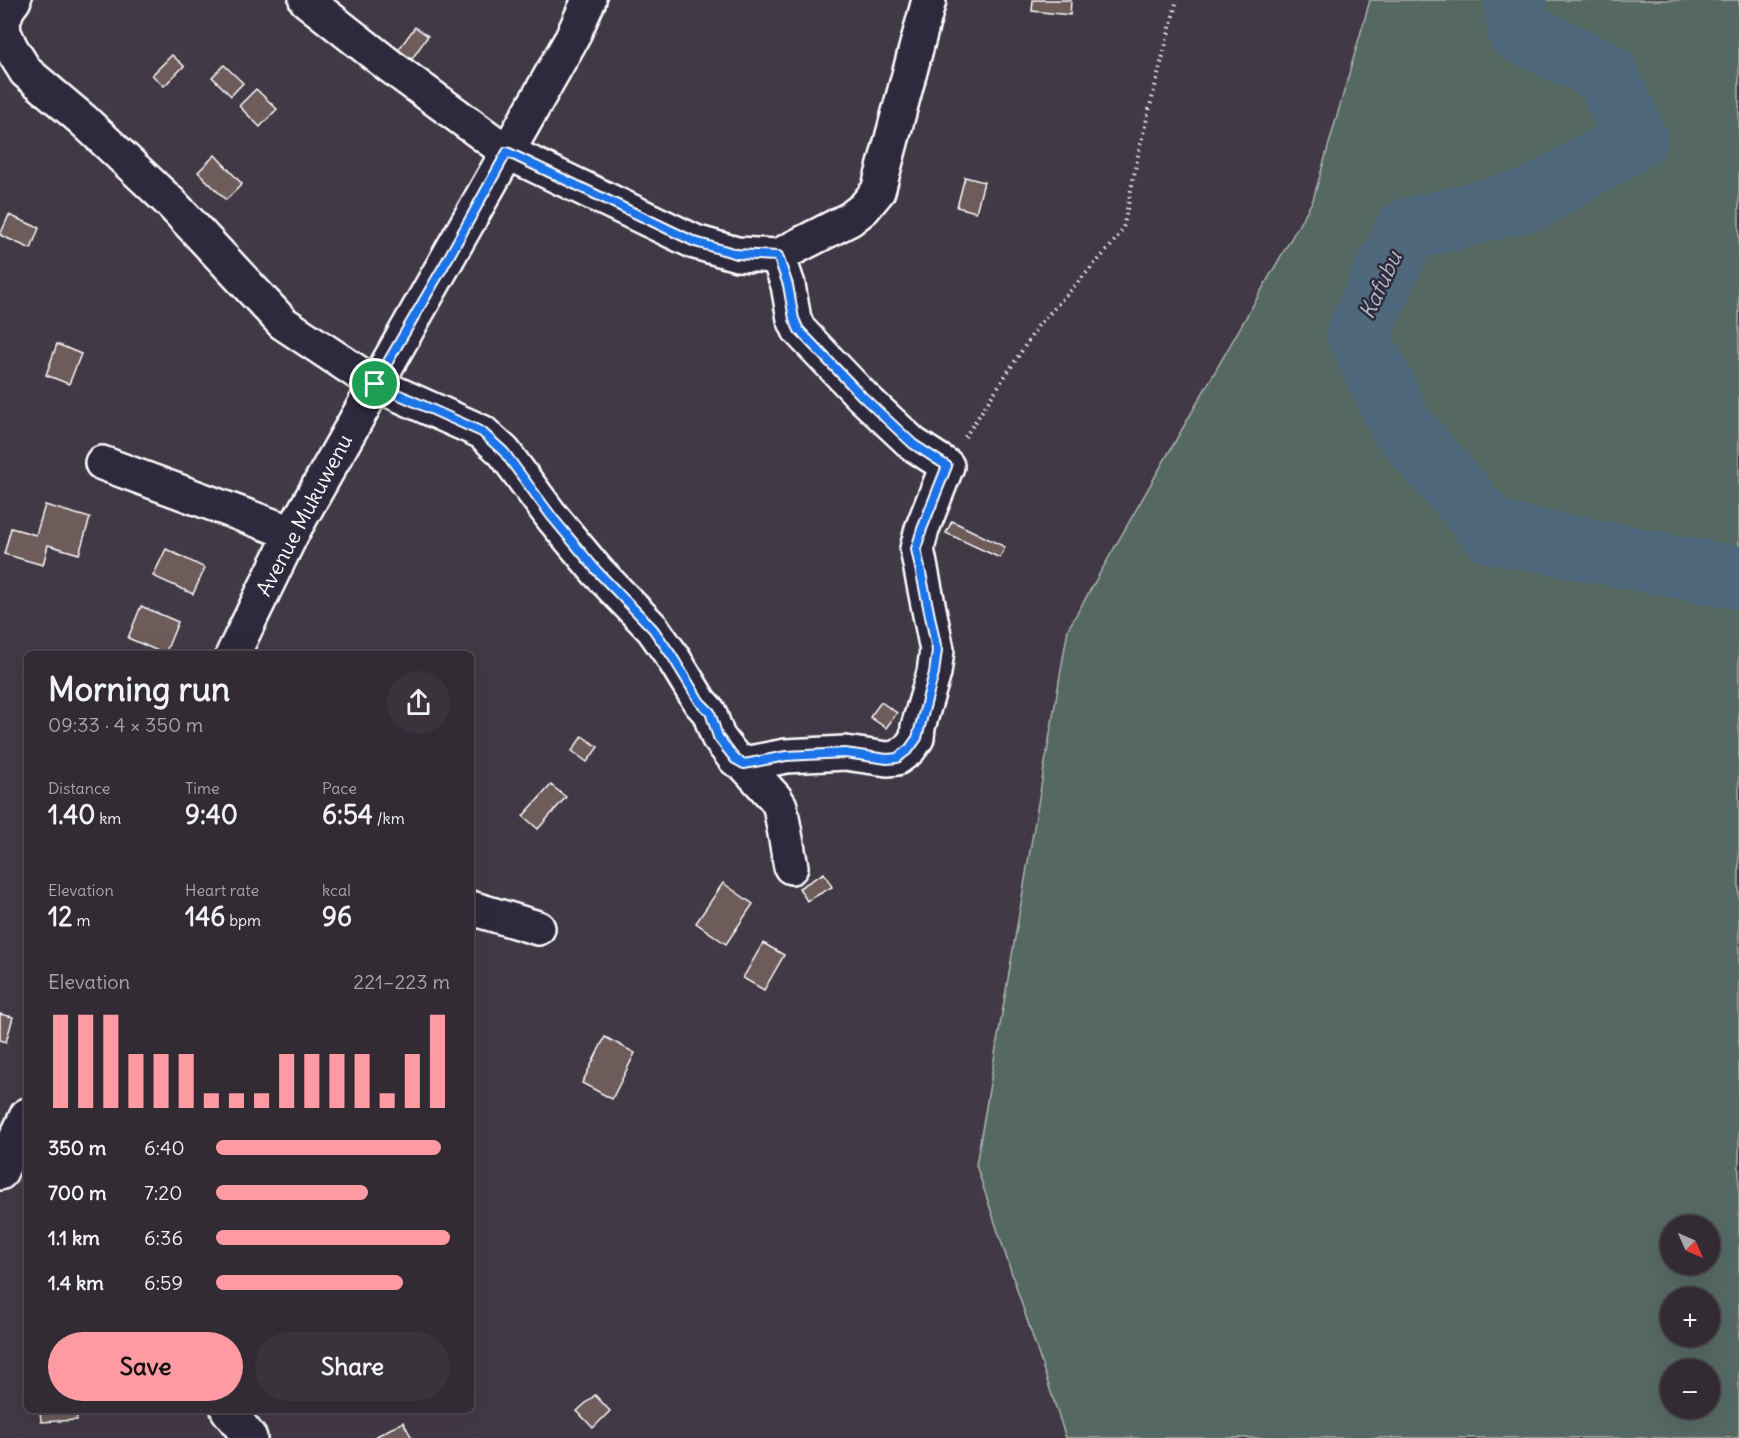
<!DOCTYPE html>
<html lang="en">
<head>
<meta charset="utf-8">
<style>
	:root { --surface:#322b34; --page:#3a333c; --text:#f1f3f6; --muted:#a8a7ac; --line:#4d474f; --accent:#ff9aa2 }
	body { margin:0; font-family:Delius,sans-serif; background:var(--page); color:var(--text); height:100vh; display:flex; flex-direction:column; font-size:22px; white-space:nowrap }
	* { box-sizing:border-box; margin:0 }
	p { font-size:20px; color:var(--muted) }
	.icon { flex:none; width:33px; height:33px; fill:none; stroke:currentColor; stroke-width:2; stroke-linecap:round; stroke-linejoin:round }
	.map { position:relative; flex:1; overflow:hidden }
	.details { position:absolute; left:24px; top:651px; width:450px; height:762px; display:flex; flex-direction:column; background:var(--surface); border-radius:9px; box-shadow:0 6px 24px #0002,0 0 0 2px var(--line) }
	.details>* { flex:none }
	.needle { width:39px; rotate:135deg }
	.buttons { position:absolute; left:1660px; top:1215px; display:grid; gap:12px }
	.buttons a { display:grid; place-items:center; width:60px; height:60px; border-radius:50%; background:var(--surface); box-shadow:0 6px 24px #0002,0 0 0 2px var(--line); font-size:30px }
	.pin { position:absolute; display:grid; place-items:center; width:51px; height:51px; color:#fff; margin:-26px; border:3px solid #fff; border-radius:50%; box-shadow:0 2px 6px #0007 }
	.round { display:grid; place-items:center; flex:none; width:63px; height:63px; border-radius:32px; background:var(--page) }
	.overview { display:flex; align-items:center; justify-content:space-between; height:102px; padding:0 24px }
	h1 { font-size:33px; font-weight:700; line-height:45px }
	.metrics { display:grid; grid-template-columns:repeat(3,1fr); gap:9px; height:102px; padding:6px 24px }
	.metrics div { display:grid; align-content:center }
	.metrics b { font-size:26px; font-weight:700 }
	.metrics small { font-size:16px; font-weight:400 }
	.metrics p { font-size:16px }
	.chart { height:168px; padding:12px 24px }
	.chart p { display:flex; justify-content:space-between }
	.chart svg { width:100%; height:108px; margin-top:6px; stroke:var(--accent); stroke-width:6 }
	.cta { display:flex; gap:12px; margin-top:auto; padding:12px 24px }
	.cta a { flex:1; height:69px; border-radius:36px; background:var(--accent); color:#111; font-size:24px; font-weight:700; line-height:69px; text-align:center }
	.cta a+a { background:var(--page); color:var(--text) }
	ul { padding:0 24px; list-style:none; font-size:20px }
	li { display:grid; grid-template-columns:96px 72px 1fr; align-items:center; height:45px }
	li i { height:15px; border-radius:8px; background:var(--accent) }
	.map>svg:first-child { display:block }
	.green { fill:#546962; stroke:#aab4b0; stroke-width:1.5; fill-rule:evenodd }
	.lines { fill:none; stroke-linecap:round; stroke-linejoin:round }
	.river { stroke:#50677b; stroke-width:63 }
	.building { fill:#6d5b5a; stroke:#fff; stroke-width:1.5 }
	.street-casing { stroke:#fff; stroke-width:38 }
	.secondary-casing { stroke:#fff; stroke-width:38 }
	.path { stroke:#fff; stroke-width:4; stroke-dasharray:1.5 4.5; stroke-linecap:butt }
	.street { stroke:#2f2a3d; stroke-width:33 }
	.secondary { stroke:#2f2a3d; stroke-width:33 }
	.route-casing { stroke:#fff; stroke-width:12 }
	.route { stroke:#1a73e8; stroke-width:8 }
	.labels { text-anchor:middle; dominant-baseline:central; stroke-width:5; stroke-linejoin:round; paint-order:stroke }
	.street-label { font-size:21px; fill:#fff; stroke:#2f2a3d }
	.water-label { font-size:22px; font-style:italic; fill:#b0bbc4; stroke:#2f2a3d }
</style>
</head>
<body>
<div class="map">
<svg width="1739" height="1438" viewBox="0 0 1739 1438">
	<rect width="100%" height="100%" fill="#423946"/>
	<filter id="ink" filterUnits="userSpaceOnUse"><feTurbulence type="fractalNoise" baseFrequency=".0167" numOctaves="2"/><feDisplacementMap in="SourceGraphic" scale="12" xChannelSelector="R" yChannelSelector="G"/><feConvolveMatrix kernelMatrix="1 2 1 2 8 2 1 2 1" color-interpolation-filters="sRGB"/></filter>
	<g filter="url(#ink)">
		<path class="green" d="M1370,0H1739V1438H1066L976,1165L1068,629L1313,200ZM1671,1226H1710V1264H1671ZM1671,1298H1710V1336H1671ZM1671,1370H1710V1408H1671Z"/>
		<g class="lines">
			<path class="river" d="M1515,0L1519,31L1606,73L1636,138L1535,198L1406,230L1358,333L1401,425L1492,532L1739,578"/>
		</g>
		<g class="building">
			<path d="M1033,0H1071L1070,15L1032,11Z"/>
			<path d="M415,27L428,36L407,66L393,57Z"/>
			<path d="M172,55L184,66L164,86L152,75Z"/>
			<path d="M224,65L243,83L231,96L212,77Z"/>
			<path d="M256,89L277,109L260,127L239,106Z"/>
			<path d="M215,155L242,184L226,200L198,172Z"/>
			<path d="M965,177L984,182L976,212L957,207Z"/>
			<path d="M9,215L39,228L31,249L0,235Z"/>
			<path d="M57,344L81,354L69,384L46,375Z"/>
			<path d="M45,505L90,518L79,554L48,545L43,565L4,554L11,528L36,535Z"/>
			<path d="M952,521L1005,547L1000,558L946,533Z"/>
			<path d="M166,549L205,568L193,594L153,576Z"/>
			<path d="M141,606L178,622L165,654L128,638Z"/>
			<path d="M881,702L897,713L886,728L870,717Z"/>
			<path d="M582,736L598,747L587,762L572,751Z"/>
			<path d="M551,785L566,797L538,829L523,816Z"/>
			<path d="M824,873L832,887L807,901L799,888Z"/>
			<path d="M723,883L753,904L726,944L696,923Z"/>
			<path d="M763,943L784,955L764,990L743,978Z"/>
			<path d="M0,1014L13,1017L6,1042L0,1040Z"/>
			<path d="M605,1037L635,1053L612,1099L582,1083Z"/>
			<path d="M595,1395L610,1411L593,1428L577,1411Z"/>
			<path d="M40,1410H76L77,1420L41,1422Z"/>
			<path d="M403,1422L412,1438H373Z"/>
		</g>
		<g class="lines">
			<g class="street-casing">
				<g id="street">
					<path d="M14,0L8,8L3,21L4,33L11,48L26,72L83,120L171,203L283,323L375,384L482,432L504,452L552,517L597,571L653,629L672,656L700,702L709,712L718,737L735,759L744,764L775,798L780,806L791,867"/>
					<path d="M306,0L390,66L507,152L695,242L737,254L778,256L850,219L864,208L878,191L929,0"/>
					<path d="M102,463L292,533"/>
					<path d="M744,764L786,756L845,753L887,759L897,758L909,749L917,738L918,727L934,673L937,650L917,549L922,529L947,466L913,444L862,396L799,330L794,319L788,285L778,256"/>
					<path d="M471,908L538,928"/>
					<path d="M228,1410L250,1438"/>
				</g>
			</g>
			<g class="secondary-casing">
				<g id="secondary">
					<path d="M233,654L292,533L572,38L589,0"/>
					<path d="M0,1173L27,1115"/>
				</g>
			</g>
			<path class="path" d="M965,437L1038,326L1110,247L1123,229L1140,146L1177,0"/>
			<use href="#street" class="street"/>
			<use href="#secondary" class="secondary"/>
		</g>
	</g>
	<g class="lines" filter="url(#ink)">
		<g class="route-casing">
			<path id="route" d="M507,152L695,242L737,254L778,256L788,285L794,319L799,330L862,396L913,444L947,466L922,529L916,549L937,650L934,673L917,738L909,749L897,758L887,759L845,753L786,756L744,764L735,759L718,737L710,712L700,702L672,656L653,629L597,571L552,517L504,452L482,432L375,384L446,262Z"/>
		</g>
		<use href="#route" class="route"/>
	</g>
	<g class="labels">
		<g class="street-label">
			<text transform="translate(304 515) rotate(-62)">Avenue Mukuwenu</text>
		</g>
		<g class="water-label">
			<text transform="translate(1380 285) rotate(-65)">Kafubu</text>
		</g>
	</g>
</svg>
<div class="buttons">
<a><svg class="needle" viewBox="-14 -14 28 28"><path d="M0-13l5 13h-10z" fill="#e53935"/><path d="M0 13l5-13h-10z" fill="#a8a7ac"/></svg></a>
<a>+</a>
<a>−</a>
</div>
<div class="pin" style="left:375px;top:384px;background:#1e9e55"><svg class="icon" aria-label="arrive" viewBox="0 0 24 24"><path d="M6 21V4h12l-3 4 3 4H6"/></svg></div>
<section class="details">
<div class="overview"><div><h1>Morning run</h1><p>09:33 · 4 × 350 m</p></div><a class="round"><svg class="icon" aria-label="share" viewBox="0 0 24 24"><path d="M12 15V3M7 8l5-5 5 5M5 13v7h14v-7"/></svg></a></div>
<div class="metrics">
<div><p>Distance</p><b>1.40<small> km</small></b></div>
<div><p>Time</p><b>9:40</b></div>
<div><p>Pace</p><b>6:54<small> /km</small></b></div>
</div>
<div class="metrics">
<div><p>Elevation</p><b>12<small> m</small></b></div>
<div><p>Heart rate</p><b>146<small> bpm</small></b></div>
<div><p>kcal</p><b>96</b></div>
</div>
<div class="chart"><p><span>Elevation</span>221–223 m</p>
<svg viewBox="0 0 160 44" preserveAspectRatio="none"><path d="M5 44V6M15 44V6M25 44V6M35 44V22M45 44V22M55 44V22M65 44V38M75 44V38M85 44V38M95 44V22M105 44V22M115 44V22M125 44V22M135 44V38M145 44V22M155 44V6"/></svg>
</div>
<ul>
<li><b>350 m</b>6:40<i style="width:96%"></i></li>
<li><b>700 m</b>7:20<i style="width:65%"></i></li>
<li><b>1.1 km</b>6:36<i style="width:100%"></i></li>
<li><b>1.4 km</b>6:59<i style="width:80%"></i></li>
</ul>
<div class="cta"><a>Save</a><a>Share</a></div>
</section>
</div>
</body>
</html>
